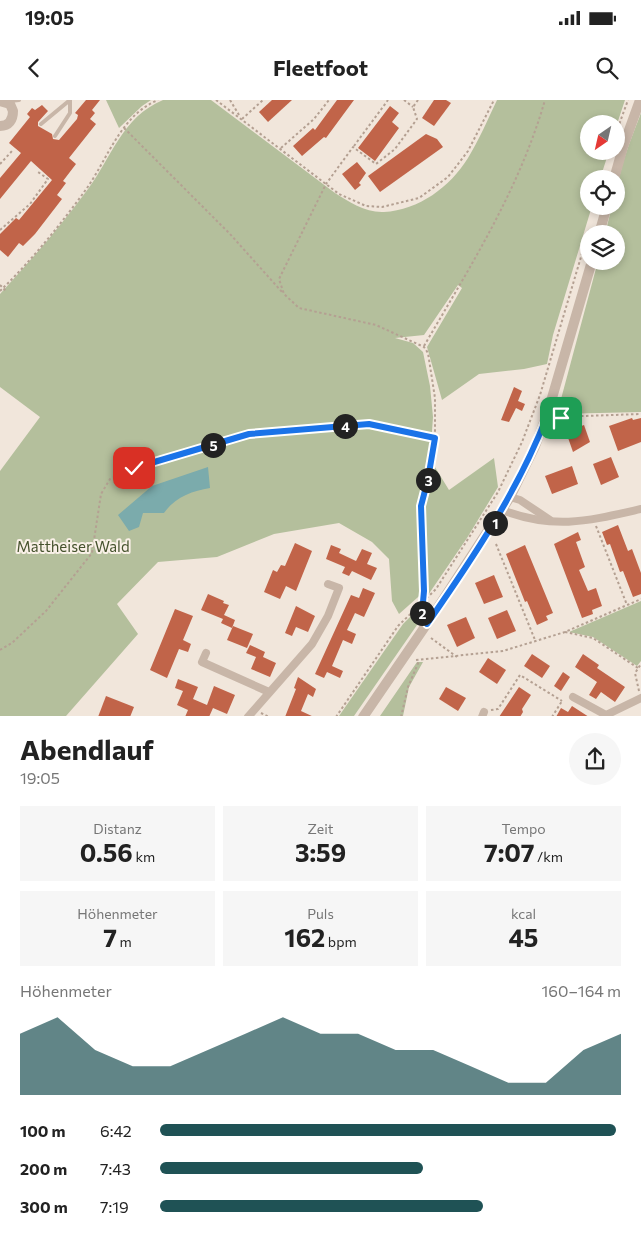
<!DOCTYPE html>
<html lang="de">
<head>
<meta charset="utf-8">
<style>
	:root { --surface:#fff; --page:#f6f6f6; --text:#222; --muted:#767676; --accent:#1f5255 }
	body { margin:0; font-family:Commissioner,sans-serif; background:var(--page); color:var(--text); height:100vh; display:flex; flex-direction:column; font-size:19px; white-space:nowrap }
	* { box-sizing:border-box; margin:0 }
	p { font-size:16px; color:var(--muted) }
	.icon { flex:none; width:28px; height:28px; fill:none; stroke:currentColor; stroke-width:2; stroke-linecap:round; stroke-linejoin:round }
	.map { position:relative; height:616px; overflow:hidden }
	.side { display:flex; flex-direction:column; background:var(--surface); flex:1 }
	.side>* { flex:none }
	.needle { width:32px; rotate:214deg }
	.tools { position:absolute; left:580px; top:15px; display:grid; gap:10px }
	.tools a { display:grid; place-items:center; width:45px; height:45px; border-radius:50%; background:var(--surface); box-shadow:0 2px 8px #0003; font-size:25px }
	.pin { position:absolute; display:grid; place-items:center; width:42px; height:42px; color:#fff; margin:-21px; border-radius:10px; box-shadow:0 2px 8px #0006 }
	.km { position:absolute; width:25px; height:25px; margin:-12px; border-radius:50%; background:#222; color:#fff; font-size:14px; line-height:25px; text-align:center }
	.round { display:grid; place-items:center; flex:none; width:52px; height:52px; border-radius:26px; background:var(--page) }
	.headline { display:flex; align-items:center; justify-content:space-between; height:85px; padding:0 20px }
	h1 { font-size:28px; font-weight:700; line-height:38px }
	.figures { display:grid; grid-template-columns:repeat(3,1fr); gap:8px; height:85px; padding:5px 20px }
	.figures div { display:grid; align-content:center; border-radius:0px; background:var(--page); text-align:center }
	.figures b { font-size:25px; font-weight:700 }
	.figures small { font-size:14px; font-weight:400 }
	.figures p { font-size:14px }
	.chart { height:140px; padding:10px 20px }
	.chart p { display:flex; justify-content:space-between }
	.chart svg { width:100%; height:90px; margin-top:5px; fill:var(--accent); opacity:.7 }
	ul { padding:0 20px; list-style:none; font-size:16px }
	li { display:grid; grid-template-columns:80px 60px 1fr; align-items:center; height:38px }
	li i { height:12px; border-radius:6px; background:var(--accent) }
	.status { display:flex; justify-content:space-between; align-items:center; height:35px; padding:0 25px; background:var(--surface); direction:ltr }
	.status svg { height:14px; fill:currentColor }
	header { display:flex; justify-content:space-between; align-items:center; height:65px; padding:0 20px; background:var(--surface); font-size:22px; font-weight:700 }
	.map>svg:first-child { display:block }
	.green { fill:#b4bf9c }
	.water { fill:#7babac }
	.building { fill:#c16449 }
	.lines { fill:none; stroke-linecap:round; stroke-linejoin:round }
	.path { stroke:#b4a092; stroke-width:2; stroke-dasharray:2.5 2.5; stroke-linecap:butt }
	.service { stroke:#c8b6a8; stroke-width:4 }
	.minor { stroke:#c8b6a8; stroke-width:8 }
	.tertiary { stroke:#c8b6a8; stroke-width:10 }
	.route-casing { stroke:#fff; stroke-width:10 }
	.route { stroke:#1a73e8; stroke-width:6 }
	.labels { text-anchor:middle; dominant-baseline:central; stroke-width:4; stroke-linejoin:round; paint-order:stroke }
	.park-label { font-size:15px; fill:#45522d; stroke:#f9f0e7 }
</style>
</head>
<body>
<div class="status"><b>19:05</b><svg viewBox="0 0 49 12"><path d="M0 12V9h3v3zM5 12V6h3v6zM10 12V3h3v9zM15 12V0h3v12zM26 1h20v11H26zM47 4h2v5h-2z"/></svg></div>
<header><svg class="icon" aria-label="back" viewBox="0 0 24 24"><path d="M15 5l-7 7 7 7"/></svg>Fleetfoot<svg class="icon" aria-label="search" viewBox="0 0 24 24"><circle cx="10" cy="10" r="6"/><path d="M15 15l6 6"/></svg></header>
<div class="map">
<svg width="641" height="617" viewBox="0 0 641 617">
	<rect width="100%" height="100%" fill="#f1e6db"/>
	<g class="green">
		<path d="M106,0H151L142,6L119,28Z"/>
		<path d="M163,0H211L335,93C349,102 366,113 384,112C419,110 450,87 468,58C479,40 488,19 497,0H625L616,27V24H589V51H609L600,79H589V106H592L553,235L547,264L524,269L479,274L442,300L427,247L462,188L458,185L424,235L395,238L413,243L423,252L430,286L433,317L430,359L449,390L494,358L498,387L467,438L426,498V490L399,514L392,501L389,459L372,442L339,423L274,434L217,457L158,462L117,504L138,534L66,616H0V371L40,317L0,287V194C31,160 61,126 88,89C112,57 122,17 163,0Z"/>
		<path d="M641,13V312L557,314L598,161H616V134H605L612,106H616C616,74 630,42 641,13Z"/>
		<path d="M641,501V561L637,566L593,537L569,532Z"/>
		<path d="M418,509L417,525L354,616H339L403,524Z"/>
		<path d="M417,562H423L409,587L403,616H380Z"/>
	</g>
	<path class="water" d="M208,367L210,388C192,391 175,397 164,413H143L139,427L129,431L118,415L152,386Z"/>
	<g class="building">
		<path d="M86,0H100L92,10L95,13L90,19L96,24L69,58L76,64L63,81L66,83L57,95L62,99L35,134L23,146L19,143L8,157L0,150V134L16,118L19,120L52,80L31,61L0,99V78L21,53L9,43L30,17L27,14L32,8L35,10L42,5L48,11L38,22V26L52,34L53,39L59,40L77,19L78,15L75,13Z"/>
		<path d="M272,0H292L268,22L259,12Z"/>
		<path d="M337,0H354L326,38L324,37L302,56L293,46L313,28L315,30Z"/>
		<path d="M434,0H446L451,3L434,26L422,18Z"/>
		<path d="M390,6L399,13L392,22L399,28L375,61L358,48Z"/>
		<path d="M426,34L437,39L443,47L380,92L368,76Z"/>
		<path d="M357,62L366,73L359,83L361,85L355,90L342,74Z"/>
		<path d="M514,287L522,291L518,301L525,304L522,311L516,308L509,322L501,320Z"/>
		<path d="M632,318L633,320L641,318V342L618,351L609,326Z"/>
		<path d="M584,325L590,342L573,352L566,332Z"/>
		<path d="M611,357L619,377L601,385L593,364Z"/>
		<path d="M572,366L578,384L552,394L545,376Z"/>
		<path d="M618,425L628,451L632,449L641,473V494L633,497L623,471L620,472L610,444L607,445L602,432Z"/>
		<path d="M578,432L581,440L576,442L585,467L579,470L588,491L596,488L602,506L592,510L593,514L582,518L554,444Z"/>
		<path d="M295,443L312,451L296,491L286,486L280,499L264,492L273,470L277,472L281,465L285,466Z"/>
		<path d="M331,445L341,449L339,453L356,461L362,449L372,453L367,464L377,468L371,480L352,471L349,476L342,473L345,467L326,459Z"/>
		<path d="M525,445L553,513L546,516L548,520L537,525L527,501L525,502L506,454Z"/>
		<path d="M494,475L503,497L484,504L475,483Z"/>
		<path d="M363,488L375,493L364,517L355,513L347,530L356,534L352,544L343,540L332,566L343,571L340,578L327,572L324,578L315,574L351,495L359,498Z"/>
		<path d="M208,494L224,501L223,503L229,505L224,515L235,520L232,528L221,523L223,519L201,510Z"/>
		<path d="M296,506L315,516L308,532L296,527L292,536L285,533Z"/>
		<path d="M175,509L193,516L183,540L191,544L188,552L179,549L167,578L150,570Z"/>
		<path d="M507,510L516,531L497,539L488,518Z"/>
		<path d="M466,517L475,538L457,547L447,525Z"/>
		<path d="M233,526L253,534L247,548L227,540Z"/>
		<path d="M250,545L265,552L263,557L276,563L270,577L251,569L256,557L246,553Z"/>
		<path d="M532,554L550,566L542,578L524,566Z"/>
		<path d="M583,554L599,565L597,568L625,587L615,602L601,592L596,599L589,595L597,582L575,567Z"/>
		<path d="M488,558L506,570L497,584L479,572Z"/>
		<path d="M563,572L570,577L561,591L554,586Z"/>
		<path d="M298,577L316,589L313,597L308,594L301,611L314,617H285L296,589L294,588Z"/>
		<path d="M178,579L198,587L193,599L207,605L214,586L235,595L227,614L213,608L209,617H185L188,610L177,605L183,591L175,588Z"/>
		<path d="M446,587L466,598L458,611L439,599Z"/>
		<path d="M519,587L531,595L522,609L523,612L520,617H499Z"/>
		<path d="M106,596L134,607L130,617H98Z"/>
		<path d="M572,606L589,617H556L561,608L568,612Z"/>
	</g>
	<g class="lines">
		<g class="path">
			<path d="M216,0L339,94L366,106L382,107L419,98L448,77L468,51L494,0"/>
			<path d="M230,0L239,15"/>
			<path d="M404,0L413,7"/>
			<path d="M418,0L413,7L417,19L395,49L376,64L353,47L326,84L279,179L284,194L299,208L376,225L424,247L428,253L435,298V338L429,379L421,406L424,491L421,504L423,515"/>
			<path d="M242,19L263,0"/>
			<path d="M124,28L230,134L282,192"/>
			<path d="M616,33L628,0"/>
			<path d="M354,46L388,0"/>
			<path d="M281,48L314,19L329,0"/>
			<path d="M0,64L12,51"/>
			<path d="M0,130L30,104L48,79L38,72"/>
			<path d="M0,185L7,192"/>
			<path d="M0,191C32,160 61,124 87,88C108,58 121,15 158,0"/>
			<path d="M424,246C471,165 519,90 545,0"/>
			<path d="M556,317L641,314"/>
			<path d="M596,426L627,505"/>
			<path d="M496,444L535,540"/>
			<path d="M565,532L593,538L638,568"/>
			<path d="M431,538L457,557"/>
			<path d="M0,550L12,543L46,511L92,453L101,394L110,379L134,368L249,334L369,324L434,338"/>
			<path d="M416,560L503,551L565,532L641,499"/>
			<path d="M639,591L635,573L641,564"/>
			<path d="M491,610L498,609L520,575L562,601"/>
			<path d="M261,613L269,617"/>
			<path d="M336,617L398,526L436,489L498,392L522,342L540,295L589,130"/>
			<path d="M401,617L408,587L419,561"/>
			<path d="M552,617L562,601"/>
		</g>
		<g class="service">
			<path d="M10,1L19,0"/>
			<path d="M41,24L70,0"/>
			<path d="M55,36L70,13V1"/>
		</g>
		<g class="minor">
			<path d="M510,397L520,400L550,420"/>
			<path d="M502,410C555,430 588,421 641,409"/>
			<path d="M206,553L202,562L269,592"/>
			<path d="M573,597L606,615L641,598"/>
			<path d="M248,617L312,544L328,516L339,488L328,484"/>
			<path d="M482,617L484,612"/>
		</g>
		<g class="tertiary">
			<path d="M0,1L10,4L13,11C13,20 9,26 0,26"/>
			<path d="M614,79L623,47L640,0"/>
			<path d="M599,134L607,106"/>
			<path d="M363,617L437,509L510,397L535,346L547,315L592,161"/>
		</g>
	</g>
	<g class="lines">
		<g class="route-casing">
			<path id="route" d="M134,368L249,334L369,324L435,338L428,379L421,406L424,491L422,513L427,524C473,458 518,391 547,316L561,318"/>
		</g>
		<use href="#route" class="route"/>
	</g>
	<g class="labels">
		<g class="park-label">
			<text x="73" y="446">Mattheiser Wald</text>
		</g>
	</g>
</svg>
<div class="tools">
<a><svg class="needle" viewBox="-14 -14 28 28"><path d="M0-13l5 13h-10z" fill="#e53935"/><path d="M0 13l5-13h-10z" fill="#767676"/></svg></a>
<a><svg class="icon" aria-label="locate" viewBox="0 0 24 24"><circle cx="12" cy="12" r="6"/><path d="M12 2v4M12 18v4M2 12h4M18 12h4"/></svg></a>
<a><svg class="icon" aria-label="layers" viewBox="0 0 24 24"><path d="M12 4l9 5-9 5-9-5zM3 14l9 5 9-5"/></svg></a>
</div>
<div class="pin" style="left:561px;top:318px;background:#1e9e55"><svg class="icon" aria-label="arrive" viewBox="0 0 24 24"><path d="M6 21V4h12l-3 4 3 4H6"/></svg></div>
<div class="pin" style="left:134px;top:368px;background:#d93025"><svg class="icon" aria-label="check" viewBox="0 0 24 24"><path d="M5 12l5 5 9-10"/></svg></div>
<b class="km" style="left:495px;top:423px">1</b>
<b class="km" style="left:422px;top:513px">2</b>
<b class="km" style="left:428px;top:380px">3</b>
<b class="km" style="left:345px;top:326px">4</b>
<b class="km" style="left:213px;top:345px">5</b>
</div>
<section class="side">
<div class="headline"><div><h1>Abendlauf</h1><p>19:05</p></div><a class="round"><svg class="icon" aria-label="share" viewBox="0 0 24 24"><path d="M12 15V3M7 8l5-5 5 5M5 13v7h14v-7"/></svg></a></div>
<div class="figures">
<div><p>Distanz</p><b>0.56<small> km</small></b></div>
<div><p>Zeit</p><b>3:59</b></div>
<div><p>Tempo</p><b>7:07<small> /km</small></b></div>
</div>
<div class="figures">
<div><p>Höhenmeter</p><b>7<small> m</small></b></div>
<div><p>Puls</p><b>162<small> bpm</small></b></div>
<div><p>kcal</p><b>45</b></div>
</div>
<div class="chart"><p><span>Höhenmeter</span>160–164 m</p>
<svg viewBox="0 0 160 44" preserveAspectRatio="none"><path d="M0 44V14L10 6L20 22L30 30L40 30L50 22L60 14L70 6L80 14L90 14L100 22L110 22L120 30L130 38L140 38L150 22L160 14V44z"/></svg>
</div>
<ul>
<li><b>100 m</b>6:42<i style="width:99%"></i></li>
<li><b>200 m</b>7:43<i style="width:57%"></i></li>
<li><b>300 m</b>7:19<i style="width:70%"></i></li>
</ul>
</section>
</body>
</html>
